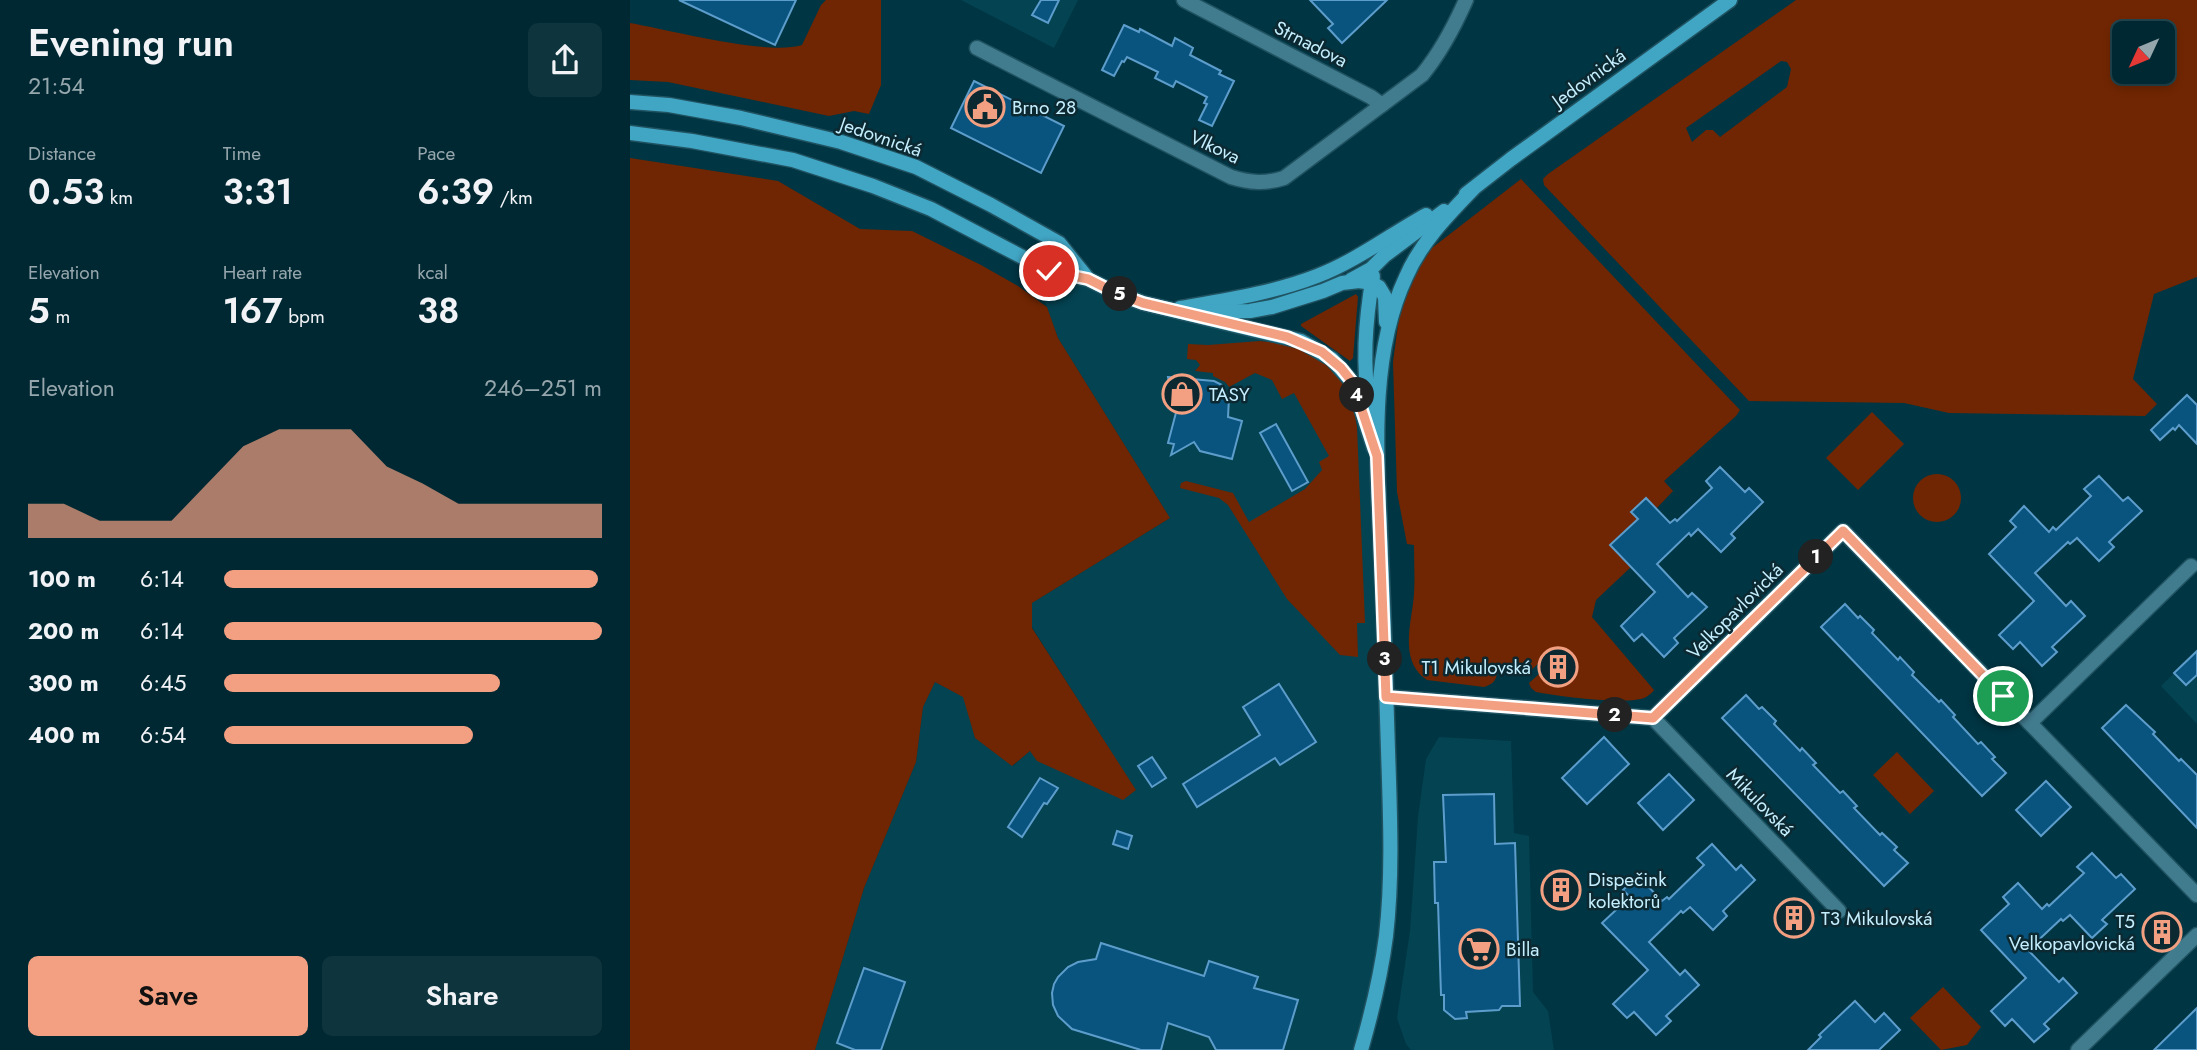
<!DOCTYPE html>
<html lang="en">
<head>
<meta charset="utf-8">
<style>
	:root { --surface:#002832; --page:#0e343e; --text:#f1f3f6; --muted:#95a6ac; --line:#22444d; --accent:#f2a081 }
	body { margin:0; font-family:Jost,sans-serif; background:var(--page); color:var(--text); height:100vh; display:flex; flex-direction:column; font-size:26px; white-space:nowrap }
	* { box-sizing:border-box; margin:0 }
	p { font-size:23px; color:var(--muted) }
	.icon { flex:none; width:38px; height:38px; fill:none; stroke:currentColor; stroke-width:2; stroke-linecap:round; stroke-linejoin:round }
	.map { position:relative; flex:1; overflow:hidden }
	.panel { display:flex; flex-direction:column; background:var(--surface); width:630px }
	.panel>* { flex:none }
	.needle { width:46px; rotate:226deg }
	.fabs { position:absolute; left:1482px; top:21px; display:grid; gap:14px }
	.fabs a { display:grid; place-items:center; width:63px; height:63px; border-radius:10px; background:var(--surface); box-shadow:0 4px 10px #0003,0 0 0 2px var(--line); font-size:35px }
	.pin { position:absolute; display:grid; place-items:center; width:60px; height:60px; color:#fff; margin:-30px; border:4px solid #fff; border-radius:50%; box-shadow:0 2px 7px #0007 }
	.km { position:absolute; width:35px; height:35px; margin:-18px; border-radius:50%; background:#222; color:#fff; font-size:19px; line-height:35px; text-align:center }
	.round { display:grid; place-items:center; flex:none; width:74px; height:74px; border-radius:10px; background:var(--page) }
	.head { display:flex; align-items:center; justify-content:space-between; height:119px; padding:0 28px }
	h1 { font-size:38px; font-weight:600; line-height:52px }
	.metrics { display:grid; grid-template-columns:repeat(3,1fr); gap:10px; height:119px; padding:7px 28px }
	.metrics div { display:grid; align-content:center }
	.metrics b { font-size:35px; font-weight:600 }
	.metrics small { font-size:19px; font-weight:400 }
	.metrics p { font-size:19px }
	.chart { height:196px; padding:14px 28px }
	.chart p { display:flex; justify-content:space-between }
	.chart svg { width:100%; height:126px; margin-top:7px; fill:var(--accent); opacity:.7 }
	.cta { display:flex; gap:14px; margin-top:auto; padding:14px 28px }
	.cta a { flex:1; height:80px; border-radius:10px; background:var(--accent); color:#111; font-size:28px; font-weight:600; line-height:80px; text-align:center }
	.cta a+a { background:var(--page); color:var(--text) }
	ul { padding:0 28px; list-style:none; font-size:23px }
	li { display:grid; grid-template-columns:112px 84px 1fr; align-items:center; height:52px }
	li i { height:18px; border-radius:9px; background:var(--accent) }
	main { display:flex; flex:1; min-height:0 }
	.map>svg:first-child { display:block }
	.built { fill:#044352 }
	.green { fill:#702602; fill-rule:evenodd }
	.building { fill:#09547e; stroke:#5d9dcc; stroke-width:2 }
	.lines { fill:none; stroke-linecap:round; stroke-linejoin:round }
	.minor-casing { stroke:#205361; stroke-width:17 }
	.secondary-casing { stroke:#205361; stroke-width:17 }
	.minor { stroke:#417b8e; stroke-width:14 }
	.secondary { stroke:#41a5c4; stroke-width:14 }
	.route-casing { stroke:#fff; stroke-width:14 }
	.route { stroke:#f2a081; stroke-width:9 }
	.labels { text-anchor:middle; dominant-baseline:central; stroke-width:5; stroke-linejoin:round; paint-order:stroke }
	.street-label { font-size:19px; fill:#c5effe; stroke:#0c2932 }
	.poi-label { font-size:19px; fill:#c5effe; stroke:#0c2932; text-anchor:start }
</style>
</head>
<body>
<main>
<section class="panel">
<div class="head"><div><h1>Evening run</h1><p>21:54</p></div><a class="round"><svg class="icon" aria-label="share" viewBox="0 0 24 24"><path d="M12 15V3M7 8l5-5 5 5M5 13v7h14v-7"/></svg></a></div>
<div class="metrics">
<div><p>Distance</p><b>0.53<small> km</small></b></div>
<div><p>Time</p><b>3:31</b></div>
<div><p>Pace</p><b>6:39<small> /km</small></b></div>
</div>
<div class="metrics">
<div><p>Elevation</p><b>5<small> m</small></b></div>
<div><p>Heart rate</p><b>167<small> bpm</small></b></div>
<div><p>kcal</p><b>38</b></div>
</div>
<div class="chart"><p><span>Elevation</span>246–251 m</p>
<svg viewBox="0 0 160 44" preserveAspectRatio="none"><path d="M0 44V32L10 32L20 38L30 38L40 38L50 25L60 12L70 6L80 6L90 6L100 19L110 25L120 32L130 32L140 32L150 32L160 32V44z"/></svg>
</div>
<ul>
<li><b>100 m</b>6:14<i style="width:99%"></i></li>
<li><b>200 m</b>6:14<i style="width:100%"></i></li>
<li><b>300 m</b>6:45<i style="width:73%"></i></li>
<li><b>400 m</b>6:54<i style="width:66%"></i></li>
</ul>
<div class="cta"><a>Save</a><a>Share</a></div>
</section>
<div class="map">
<svg width="1567" height="1050" viewBox="0 0 1567 1050">
	<rect width="100%" height="100%" fill="#003543"/>
	<g class="built">
		<path d="M331,0H448L424,48Z"/>
		<path d="M419,271L657,337L711,368L747,456L760,882L731,1050H185L234,888L286,762L293,707L305,682L334,697L345,738L383,766L400,751L506,791L402,627V603L540,518L428,338L411,291Z"/>
		<path d="M1567,651V724L1531,686Z"/>
		<path d="M809,737L881,741L884,833L899,836L903,992L918,1011L924,1050H781L776,1044L767,1018L780,931L788,817L796,759Z"/>
	</g>
	<g class="green">
		<path d="M196,0H251V85L239,114L224,111L199,116L38,82L0,80V23C40,30 137,56 172,45L191,5Z"/>
		<path d="M1166,0H1567V277L1524,294L1503,379L1527,404L1515,416L1319,413L1274,403L1119,401L914,185L913,179L918,174ZM1494,33H1533V72H1494ZM1151,61L1157,62L1161,69L1157,87L1090,137L1083,130H1076L1062,142L1056,128Z"/>
		<path d="M0,158L148,181L230,229L282,231L351,265L388,286L417,307L428,338L540,518L402,603V628L506,790L493,800L407,761L400,751L382,766L345,738L333,697L305,682L293,707L286,762L234,888L185,1050H0Z"/>
		<path d="M891,179L1110,410L1106,416L1034,481L1043,491L1026,509L1016,498L1002,512L1008,519L980,545L1001,567L966,600L962,617L1024,690C1024,691 1017,697 1016,697C1001,706 926,696 906,692L901,688L899,683L918,666L927,676L937,667L921,652L898,673V669H876L875,673H867C866,682 862,684 854,687L797,680C768,661 782,622 784,594C785,578 784,561 784,545L777,544L767,492L763,362L769,317L781,280L798,251Z"/>
		<path d="M726,294L728,297L723,358L720,361L671,326V324Z"/>
		<path d="M630,341C687,347 718,367 727,427L735,623H727L728,657L710,655L657,599L598,505L589,498L550,488L551,483L556,481L603,493L619,522L675,489L692,470L689,462L699,456L664,393L652,399L642,380L625,373L599,387L595,382L583,376V373L565,371L570,365L566,360L557,359L558,344L578,345Z"/>
		<path d="M1242,412L1274,444L1228,490L1196,458Z"/>
		<circle cx="1307" cy="498" r="24"/>
		<path d="M1267,752L1304,791L1280,814L1243,775Z"/>
		<path d="M1313,987L1351,1027L1337,1045L1311,1050L1280,1018Z"/>
	</g>
	<g class="building">
		<path d="M49,0H166L145,45Z"/>
		<path d="M411,0H429L418,23L402,15Z"/>
		<path d="M680,0H757L712,43L698,28L703,24Z"/>
		<path d="M494,25L509,32L510,29L542,46L545,38L563,48L560,55L591,71L589,74L604,81L582,126L569,120L577,104L574,103L577,97L546,81L543,87L525,78L528,72L497,57L494,62L492,61L484,76L472,70Z"/>
		<path d="M344,81L434,126L411,173L321,128Z"/>
		<path d="M538,377L584,381L592,385L599,398L598,417L612,421L602,459L570,451L564,442L541,455L544,444L538,443L548,405L538,403L541,391Z"/>
		<path d="M1557,395L1567,405V444L1549,425L1545,430L1543,428L1530,440L1521,430Z"/>
		<path d="M646,424L678,482L662,491L630,433Z"/>
		<path d="M1090,467L1115,492L1119,488L1133,502L1101,534L1105,538L1091,552L1068,529L1061,536L1059,533L1027,564L1058,597L1062,593L1077,607L1044,638L1048,643L1034,657L1012,634L1004,641L991,626L1025,592L980,545L1008,519L1001,512L1016,498L1040,523L1045,519L1047,521L1082,488L1076,481Z"/>
		<path d="M1469,476L1493,501L1498,497L1512,511L1479,542L1484,547L1469,561L1447,538L1440,544L1438,542L1405,573L1436,606L1441,601L1455,616L1422,647L1427,652L1412,666L1390,642L1383,649L1369,635L1404,601L1359,554L1386,527L1380,521L1394,506L1419,532L1423,527L1426,530L1461,496L1454,489Z"/>
		<path d="M1215,604L1228,618L1230,616L1244,630L1242,633L1268,660L1270,657L1284,672L1282,675L1309,702L1311,700L1325,715L1323,717L1348,744L1351,742L1365,757L1362,759L1376,773L1352,796L1191,627Z"/>
		<path d="M1567,651V675L1556,685L1544,673Z"/>
		<path d="M649,684L686,742L650,765L645,758L567,807L553,784L630,735L613,707Z"/>
		<path d="M1116,695L1129,709L1132,707L1146,721L1144,724L1170,751L1172,748L1186,763L1183,765L1210,793L1213,791L1227,806L1224,808L1250,835L1252,833L1267,847L1264,850L1278,863L1254,886L1092,718Z"/>
		<path d="M1496,705L1525,732L1523,734L1549,761L1551,759L1567,775V828L1472,728Z"/>
		<path d="M974,737L999,764L957,804L932,778Z"/>
		<path d="M522,757L536,778L522,787L508,766Z"/>
		<path d="M1039,774L1064,800L1033,830L1008,803Z"/>
		<path d="M410,778L428,788L417,804L414,803L392,837L378,827Z"/>
		<path d="M1416,781L1441,807L1411,836L1386,810Z"/>
		<path d="M864,794L865,844L885,843L890,1006H872L869,1010L836,1012L837,1018L825,1019L814,1010V995H811L808,903H805L804,862H816L813,795Z"/>
		<path d="M487,831L502,836L498,849L483,844Z"/>
		<path d="M1082,844L1106,870L1111,865L1125,880L1093,911L1097,916L1083,930L1060,907L1053,913L1051,911L1019,942L1050,975L1055,970L1069,985L1036,1016L1041,1021L1026,1035L1004,1012L997,1018L983,1004L1018,970L972,923L1000,897L993,890L1008,876L1032,901L1037,897L1039,899L1074,865L1067,858Z"/>
		<path d="M1462,853L1486,878L1491,874L1505,889L1472,920L1477,924L1462,938L1440,915L1433,921L1431,919L1398,950L1429,982L1433,978L1447,993L1414,1024L1419,1029L1404,1042L1382,1019L1375,1026L1361,1011L1396,978L1351,930L1379,904L1373,897L1388,883L1412,909L1417,904L1419,906L1454,873L1447,867Z"/>
		<path d="M471,943L574,976L579,961L628,977L624,988L668,1000L653,1050H586L579,1037L538,1023L531,1050H511L442,1029L428,1016L423,1005L422,993L424,984L428,977L438,967L448,962L466,959Z"/>
		<path d="M234,968L275,982L251,1050H225L207,1043Z"/>
		<path d="M1225,1001L1245,1022L1254,1013L1270,1030L1249,1050H1178L1191,1037L1189,1035Z"/>
		<path d="M1567,1008V1050H1524Z"/>
	</g>
	<g class="lines">
		<g class="minor-casing">
			<g id="minor">
				<path d="M554,0L741,97L752,105"/>
				<path d="M347,48L601,177C621,183 635,184 654,178L792,75C811,52 824,27 836,0"/>
				<path d="M756,697L1023,718L1213,531L1567,895"/>
				<path d="M1023,718L1209,911"/>
				<path d="M1400,723L1561,566"/>
				<path d="M1448,1050L1567,935"/>
			</g>
		</g>
		<g class="secondary-casing">
			<g id="secondary">
				<path d="M0,102L39,105L111,118L211,142L286,167L361,205L429,243L458,279"/>
				<path d="M0,133L62,141L163,160L243,186L301,209L419,271L458,279L486,293L513,303L671,341L702,359L723,383L744,448"/>
				<path d="M836,194L881,159L1100,0"/>
				<path d="M721,280L741,269L754,256L814,211"/>
				<path d="M550,308C596,300 643,293 687,276C726,261 760,235 796,215"/>
				<path d="M577,312L620,311L642,307L693,291L712,283L729,281L742,283L749,287L755,297L756,322"/>
				<path d="M740,412C732,365 735,323 743,276"/>
				<path d="M731,1050C742,1012 751,975 756,936C763,875 760,812 758,750C756,685 754,620 751,554C748,465 737,360 776,277C791,242 818,215 843,189"/>
			</g>
		</g>
		<use href="#minor" class="minor"/>
		<use href="#secondary" class="secondary"/>
	</g>
	<g class="lines">
		<g class="route-casing">
			<path id="route" d="M419,271L458,279L486,293L513,303L657,337L692,352L711,368L723,383L747,456L756,697L1023,718L1213,531L1373,696"/>
		</g>
		<use href="#route" class="route"/>
	</g>
	<defs>
		<g id="civic-ring" transform="scale(2.0125)"><circle r="9.5" fill="#0c2932" stroke="#f2a081" stroke-width="1.5"/><path d="M-.6-6.5H3V-4.5H.6V-3L4-1V1h2V6H-6V1h2V-1L-.6-3ZM-1.2 2.5V6h2.4V2.5Z" fill="#f2a081"/></g>
		<g id="shop-ring" transform="scale(2.0125)"><circle r="9.5" fill="#0c2932" stroke="#f2a081" stroke-width="1.5"/><path d="M-5-2.5h2.3a2.7 3.5 0 0 1 5.4 0H5L5.5 6h-11ZM-1.5-2.5h3a1.5 2.3 0 0 0-3 0Z" fill="#f2a081"/></g>
		<g id="building-ring" transform="scale(2.0125)"><circle r="9.5" fill="#0c2932" stroke="#f2a081" stroke-width="1.5"/><path d="M-4-6H4V6H1V3H-1V6H-4ZM-2.5-4.3h1.7v1.8h-1.7ZM.8-4.3h1.7v1.8H.8ZM-2.5-1h1.7V.8h-1.7ZM.8-1h1.7V.8H.8Z" fill="#f2a081"/></g>
		<g id="supermarket-ring" transform="scale(2.0125)"><circle r="9.5" fill="#0c2932" stroke="#f2a081" stroke-width="1.5"/><path d="M-6-5.5h2.5l.6 2H6L4.5 2H-2.5L-4.4-4H-6ZM-1.5 3.2a1.3 1.3 0 1 0 .1 0ZM3 3.2a1.3 1.3 0 1 0 .1 0Z" fill="#f2a081"/></g>
	</defs>
	<g fill-rule="evenodd">
		<use href="#civic-ring" x="355" y="107"/>
		<use href="#shop-ring" x="552" y="394"/>
		<use href="#building-ring" x="928" y="667"/>
		<use href="#building-ring" x="931" y="890"/>
		<use href="#building-ring" x="1164" y="918"/>
		<use href="#building-ring" x="1532" y="932"/>
		<use href="#supermarket-ring" x="849" y="949"/>
	</g>
	<g class="labels">
		<g class="street-label">
			<text transform="translate(681 44) rotate(27)">Strnadova</text>
			<text transform="translate(959 78) rotate(-36)">Jedovnická</text>
			<text transform="translate(251 137) rotate(19)">Jedovnická</text>
			<text transform="translate(585 147) rotate(25)">Vlkova</text>
			<text transform="translate(1105 611) rotate(-45)">Velkopavlovická</text>
			<text transform="translate(1130 802) rotate(46)">Mikulovská</text>
		</g>
		<g class="poi-label">
			<text x="382" y="107">Brno 28</text>
			<text x="579" y="394">TASY</text>
			<text x="901" y="667" text-anchor="end">T1 Mikulovská</text>
			<text x="958" y="879">Dispečink<tspan x="958" dy="22">kolektorů</tspan></text>
			<text x="1191" y="918">T3 Mikulovská</text>
			<text x="1505" y="921" text-anchor="end">T5<tspan x="1505" dy="22">Velkopavlovická</tspan></text>
			<text x="876" y="949">Billa</text>
		</g>
	</g>
</svg>
<div class="fabs">
<a><svg class="needle" viewBox="-14 -14 28 28"><path d="M0-13l5 13h-10z" fill="#e53935"/><path d="M0 13l5-13h-10z" fill="#95a6ac"/></svg></a>
</div>
<div class="pin" style="left:1373px;top:696px;background:#1e9e55"><svg class="icon" aria-label="arrive" viewBox="0 0 24 24"><path d="M6 21V4h12l-3 4 3 4H6"/></svg></div>
<div class="pin" style="left:419px;top:271px;background:#d93025"><svg class="icon" aria-label="check" viewBox="0 0 24 24"><path d="M5 12l5 5 9-10"/></svg></div>
<b class="km" style="left:1186px;top:557px">1</b>
<b class="km" style="left:985px;top:715px">2</b>
<b class="km" style="left:755px;top:659px">3</b>
<b class="km" style="left:727px;top:395px">4</b>
<b class="km" style="left:490px;top:294px">5</b>
</div>
</main>
</body>
</html>
